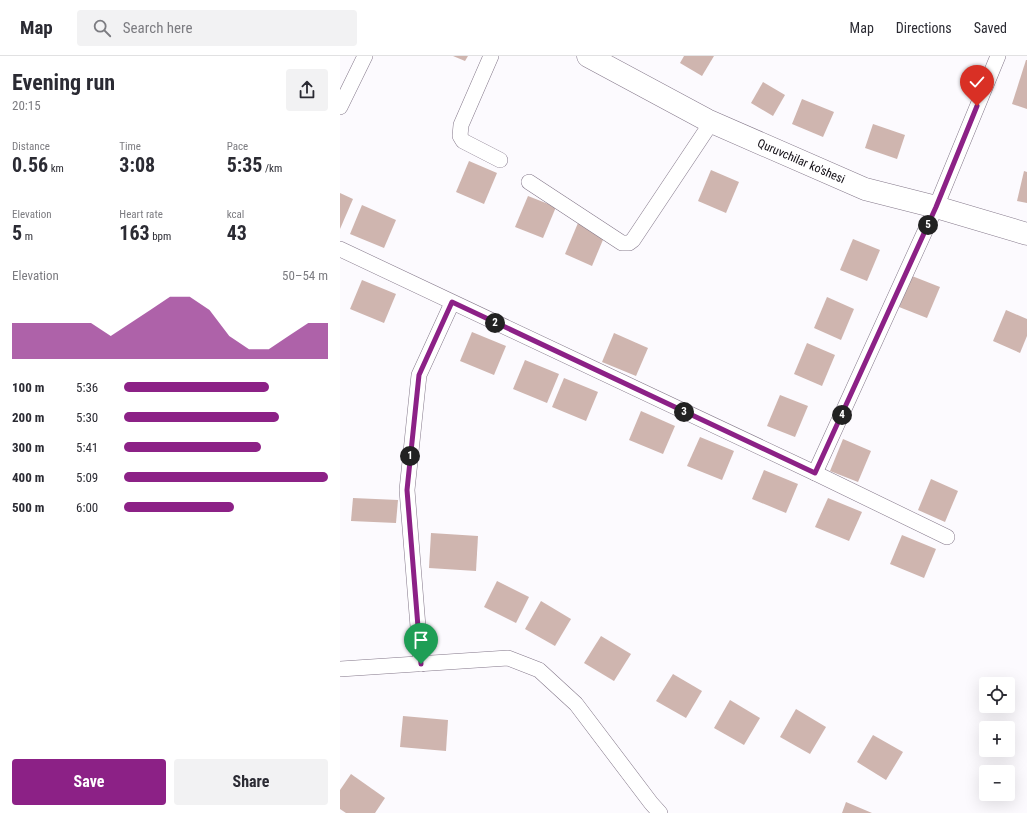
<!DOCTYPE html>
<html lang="en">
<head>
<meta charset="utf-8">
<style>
	:root { --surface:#fff; --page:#f2f2f3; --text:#2b2b33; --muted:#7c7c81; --line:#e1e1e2; --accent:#8c2186 }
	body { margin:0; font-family:"Roboto Condensed",sans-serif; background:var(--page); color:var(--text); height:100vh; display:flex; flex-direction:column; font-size:15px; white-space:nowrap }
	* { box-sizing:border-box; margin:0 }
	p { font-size:13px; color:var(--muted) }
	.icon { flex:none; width:22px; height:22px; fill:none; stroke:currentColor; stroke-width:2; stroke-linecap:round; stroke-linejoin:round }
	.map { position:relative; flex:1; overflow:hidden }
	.drawer { display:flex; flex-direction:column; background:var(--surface); width:340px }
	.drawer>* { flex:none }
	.controls { position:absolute; left:639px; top:621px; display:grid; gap:8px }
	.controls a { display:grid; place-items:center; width:36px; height:36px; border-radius:4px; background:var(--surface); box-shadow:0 4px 16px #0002; font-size:20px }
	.pin { position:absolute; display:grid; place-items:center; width:34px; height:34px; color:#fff; margin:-41px -17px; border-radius:50% 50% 50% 0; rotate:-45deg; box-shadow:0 0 4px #0007 }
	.pin .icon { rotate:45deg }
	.km { position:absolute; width:20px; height:20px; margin:-10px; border-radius:50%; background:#222; color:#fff; font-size:11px; line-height:20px; text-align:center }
	.round { display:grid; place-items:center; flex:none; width:42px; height:42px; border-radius:4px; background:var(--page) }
	.head { display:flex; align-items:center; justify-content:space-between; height:68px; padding:0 12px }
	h1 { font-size:22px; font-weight:700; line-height:30px }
	.stats { display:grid; grid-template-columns:repeat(3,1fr); gap:6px; height:68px; padding:4px 12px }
	.stats div { display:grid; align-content:center }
	.stats b { font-size:20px; font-weight:700 }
	.stats small { font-size:11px; font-weight:400 }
	.stats p { font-size:11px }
	.chart { height:112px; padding:8px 12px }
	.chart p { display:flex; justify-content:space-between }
	.chart svg { width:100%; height:72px; margin-top:4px; fill:var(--accent); opacity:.7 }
	.primary-button { display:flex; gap:8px; margin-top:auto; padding:8px 12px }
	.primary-button a { flex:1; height:46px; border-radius:4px; background:var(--accent); color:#fff; font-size:16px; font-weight:700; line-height:46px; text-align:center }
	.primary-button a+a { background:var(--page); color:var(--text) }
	ul { padding:0 12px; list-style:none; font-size:13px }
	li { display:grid; grid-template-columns:64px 48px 1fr; align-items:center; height:30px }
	li i { height:10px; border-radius:5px; background:var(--accent) }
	header { display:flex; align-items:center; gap:24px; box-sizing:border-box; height:56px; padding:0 20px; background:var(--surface); border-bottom:1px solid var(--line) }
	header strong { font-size:19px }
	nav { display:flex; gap:22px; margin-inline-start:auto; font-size:14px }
	.search { width:280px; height:36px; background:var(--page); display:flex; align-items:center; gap:10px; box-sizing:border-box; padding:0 14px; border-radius:4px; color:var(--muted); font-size:15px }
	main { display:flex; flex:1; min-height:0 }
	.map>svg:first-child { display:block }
	.building { fill:#cfb5af }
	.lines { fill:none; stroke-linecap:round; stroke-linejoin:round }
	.street-casing { stroke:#84788a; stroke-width:16 }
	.secondary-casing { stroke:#84788a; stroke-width:23 }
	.street { stroke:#fff; stroke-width:15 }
	.secondary { stroke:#fff; stroke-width:22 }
	.route-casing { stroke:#fff; stroke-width:8 }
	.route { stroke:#8c2186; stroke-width:5 }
	.labels { text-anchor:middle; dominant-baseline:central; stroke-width:3; stroke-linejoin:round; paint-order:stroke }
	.street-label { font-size:12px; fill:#120e15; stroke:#fff }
</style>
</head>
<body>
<header>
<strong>Map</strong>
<div class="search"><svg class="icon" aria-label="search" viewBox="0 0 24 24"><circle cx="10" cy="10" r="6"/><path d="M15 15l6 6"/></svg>Search here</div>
<nav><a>Map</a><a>Directions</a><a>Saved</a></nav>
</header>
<main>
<section class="drawer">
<div class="head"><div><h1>Evening run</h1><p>20:15</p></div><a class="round"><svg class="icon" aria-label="share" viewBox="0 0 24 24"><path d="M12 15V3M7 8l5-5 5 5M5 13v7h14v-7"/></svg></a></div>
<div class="stats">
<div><p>Distance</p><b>0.56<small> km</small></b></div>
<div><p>Time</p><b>3:08</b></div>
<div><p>Pace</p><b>5:35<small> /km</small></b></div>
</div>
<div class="stats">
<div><p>Elevation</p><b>5<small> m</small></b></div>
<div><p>Heart rate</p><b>163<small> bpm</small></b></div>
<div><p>kcal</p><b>43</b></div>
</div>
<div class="chart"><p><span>Elevation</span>50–54 m</p>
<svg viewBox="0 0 160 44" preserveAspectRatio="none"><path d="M0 44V22L10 22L20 22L30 22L40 22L50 30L60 22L70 14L80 6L90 6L100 14L110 30L120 38L130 38L140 30L150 22L160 22V44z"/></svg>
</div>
<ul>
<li><b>100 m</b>5:36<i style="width:71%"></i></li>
<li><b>200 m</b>5:30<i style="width:76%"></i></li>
<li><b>300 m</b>5:41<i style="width:67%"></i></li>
<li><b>400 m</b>5:09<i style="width:100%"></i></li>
<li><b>500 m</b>6:00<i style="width:54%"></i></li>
</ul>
<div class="primary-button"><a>Save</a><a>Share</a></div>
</section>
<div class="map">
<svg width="687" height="757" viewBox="0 0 687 757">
	<rect width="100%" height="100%" fill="#fcfafe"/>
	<g class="building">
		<path d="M113,0H128L125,5Z"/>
		<path d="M344,0H374L362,20L340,7Z"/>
		<path d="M686,4H687V53L672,48Z"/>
		<path d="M423,26L445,39L433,60L411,47Z"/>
		<path d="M462,43L494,56L483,81L452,68Z"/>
		<path d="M533,68L565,79L557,103L525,92Z"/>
		<path d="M129,105L157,117L144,148L116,136Z"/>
		<path d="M371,114L399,126L386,157L358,145Z"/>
		<path d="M684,115L687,116V147L677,145Z"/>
		<path d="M0,137L13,143L0,173Z"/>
		<path d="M188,140L216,151L203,182L175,171Z"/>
		<path d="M22,149L56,164L44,192L10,178Z"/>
		<path d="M238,167L265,179L252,210L225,198Z"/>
		<path d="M513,183L540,194L527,225L500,214Z"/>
		<path d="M572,220L600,231L587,262L559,251Z"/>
		<path d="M22,224L56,238L44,267L10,253Z"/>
		<path d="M487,241L514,253L501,284L474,272Z"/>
		<path d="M666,254L687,263V280L680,297L653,285Z"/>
		<path d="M132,276L166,290L154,319L120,305Z"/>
		<path d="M274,277L308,292L296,320L262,306Z"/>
		<path d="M467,287L495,299L482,330L454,318Z"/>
		<path d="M185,304L219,318L207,347L173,333Z"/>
		<path d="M224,322L258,336L246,365L212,351Z"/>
		<path d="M440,339L468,350L455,381L427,370Z"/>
		<path d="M301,355L335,370L323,398L289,384Z"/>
		<path d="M360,381L394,395L382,424L347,410Z"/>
		<path d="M503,383L531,395L518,426L490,415Z"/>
		<path d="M424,414L458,428L446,457L412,443Z"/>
		<path d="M591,423L618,435L605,466L578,454Z"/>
		<path d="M13,442L58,444L56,467L11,465Z"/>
		<path d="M488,442L522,456L509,485L475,471Z"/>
		<path d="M91,477L138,480L136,515L89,512Z"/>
		<path d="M562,479L596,493L584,522L550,508Z"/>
		<path d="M157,525L189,541L176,567L144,551Z"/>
		<path d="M201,545L231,563L215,590L185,573Z"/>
		<path d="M261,580L291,598L274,625L244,607Z"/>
		<path d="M333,618L362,635L346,662L316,645Z"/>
		<path d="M390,644L420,662L404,689L374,672Z"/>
		<path d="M456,653L486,671L470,698L440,681Z"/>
		<path d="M63,660L108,664L106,695L60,691Z"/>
		<path d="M533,679L563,696L546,724L517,706Z"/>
		<path d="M11,718L45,742L35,757H6L0,753V734Z"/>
		<path d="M506,746L532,757H502Z"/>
	</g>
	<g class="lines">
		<g class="street-casing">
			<g id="street">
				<path d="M151,0L121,69L120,80L123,85L160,104"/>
				<path d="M0,51L25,0"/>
				<path d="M189,126L282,187H289L293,184L371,67"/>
				<path d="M0,193L475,417L607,481"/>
				<path d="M475,417L596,151L658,0"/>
				<path d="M81,608L67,434L79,319L112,247"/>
				<path d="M0,613L168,602L199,614L236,648L311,747L320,757"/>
			</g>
		</g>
		<g class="secondary-casing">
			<g id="secondary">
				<path id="s1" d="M248,0L367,64L525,133L596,151L687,178"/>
			</g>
		</g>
		<use href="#street" class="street"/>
		<use href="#secondary" class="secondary"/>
	</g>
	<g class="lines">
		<g class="route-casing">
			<path id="route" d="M81,608L67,434L79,319L112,246L475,417L596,151L637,50"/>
		</g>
		<use href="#route" class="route"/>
	</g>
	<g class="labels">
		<g class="street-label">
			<text stroke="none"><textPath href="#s1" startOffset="238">Quruvchilar ko'shesi</textPath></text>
		</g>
	</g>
</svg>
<div class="controls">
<a><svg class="icon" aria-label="locate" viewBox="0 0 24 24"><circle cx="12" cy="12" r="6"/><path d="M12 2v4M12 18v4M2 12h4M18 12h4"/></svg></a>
<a>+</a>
<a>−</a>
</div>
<div class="pin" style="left:81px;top:608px;background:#1e9e55"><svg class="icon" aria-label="arrive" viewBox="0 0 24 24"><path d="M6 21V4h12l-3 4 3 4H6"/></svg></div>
<div class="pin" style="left:637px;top:50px;background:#d93025"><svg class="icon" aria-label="check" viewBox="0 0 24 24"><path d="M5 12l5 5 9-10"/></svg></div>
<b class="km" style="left:70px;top:400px">1</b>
<b class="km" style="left:155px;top:267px">2</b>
<b class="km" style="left:344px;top:356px">3</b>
<b class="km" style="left:502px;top:359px">4</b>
<b class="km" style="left:588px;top:169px">5</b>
</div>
</main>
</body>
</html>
